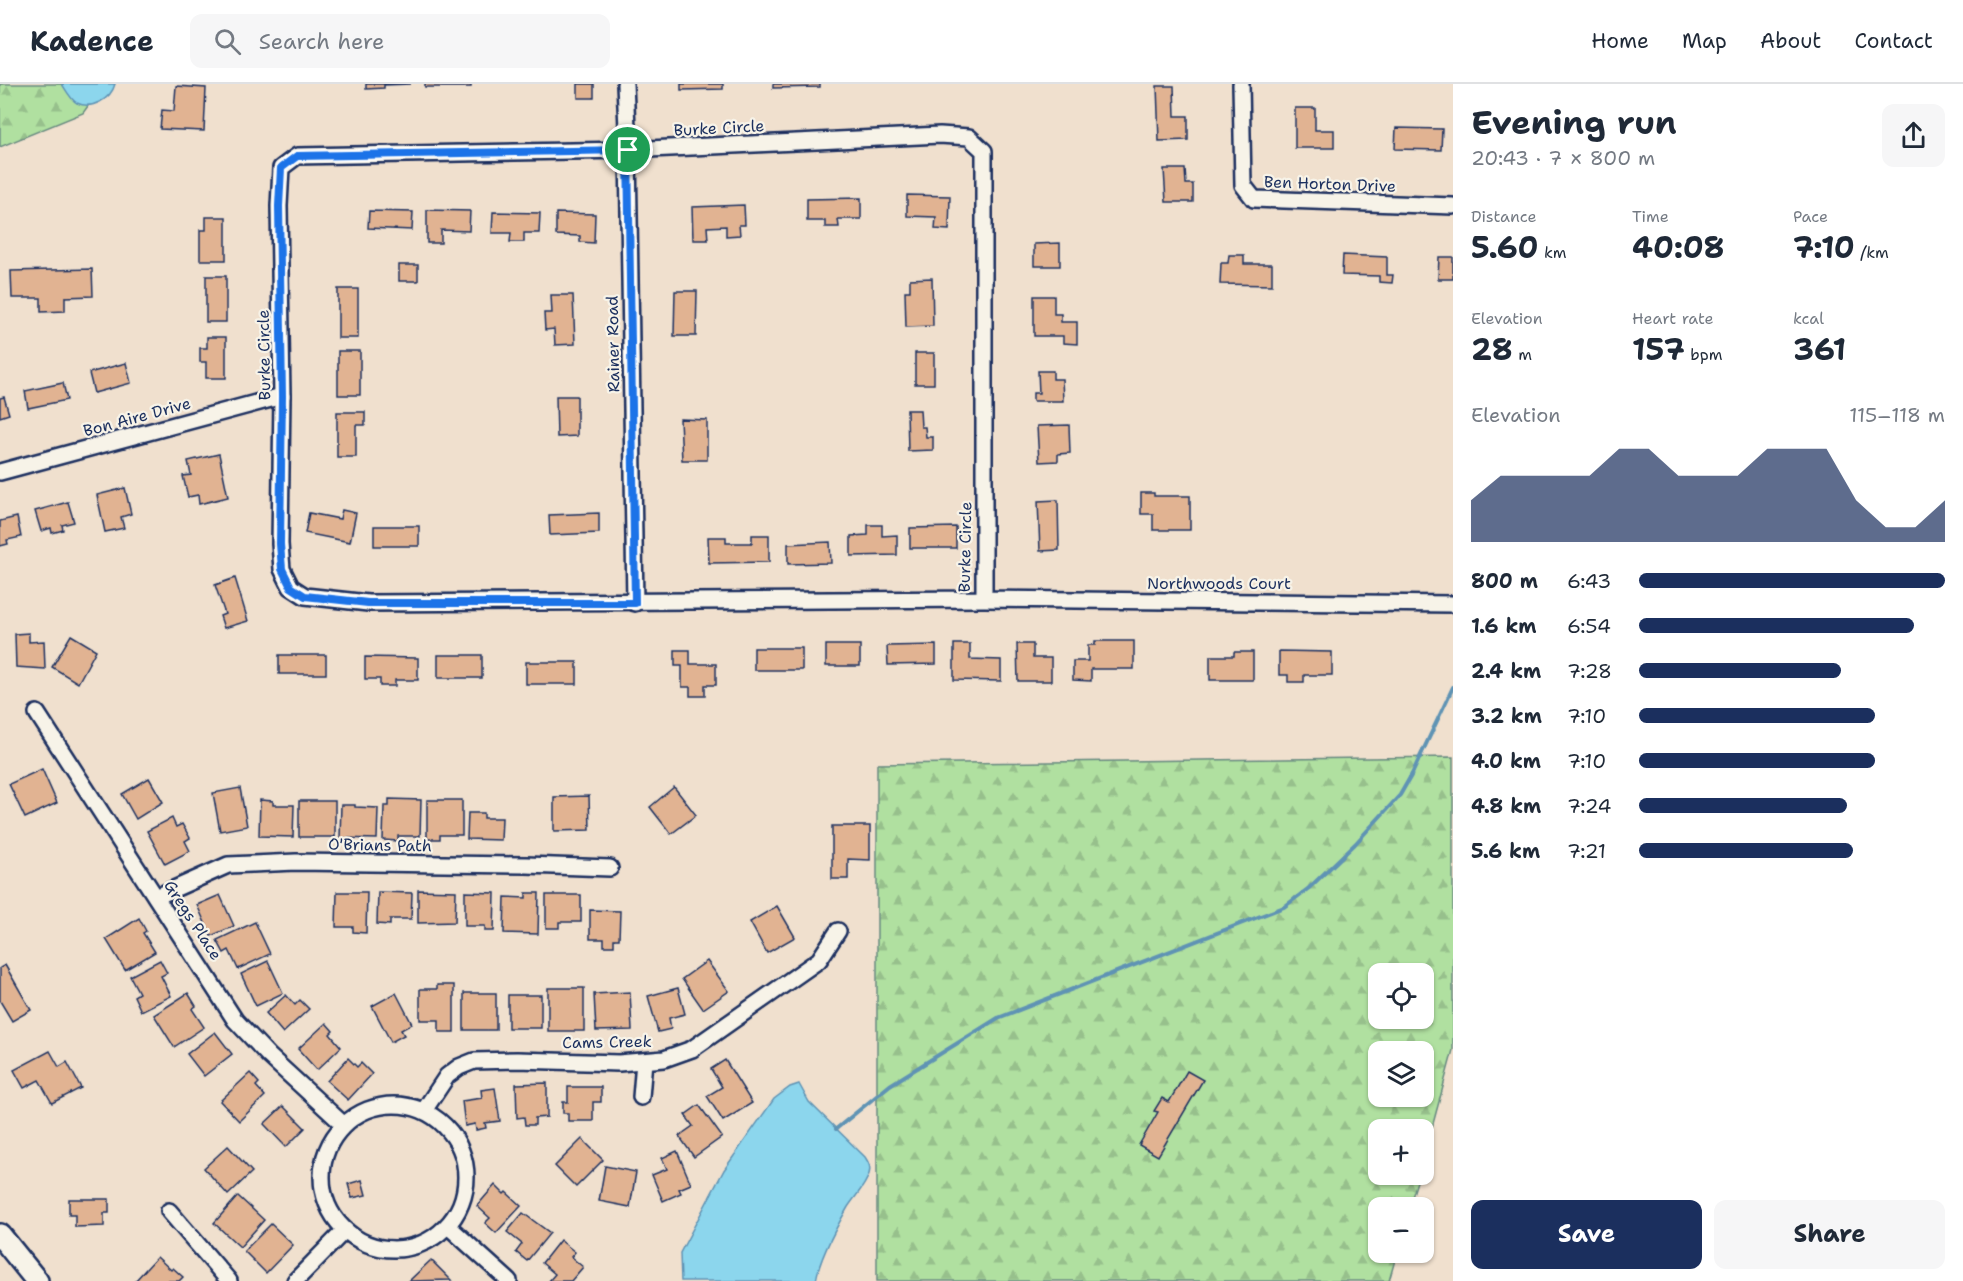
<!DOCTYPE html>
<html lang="en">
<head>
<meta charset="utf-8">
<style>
	:root { --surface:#fff; --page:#f6f6f7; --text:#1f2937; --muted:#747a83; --line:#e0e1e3; --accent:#1b2f5e }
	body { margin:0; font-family:"Shantell Sans",sans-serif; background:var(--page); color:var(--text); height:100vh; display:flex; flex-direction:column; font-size:22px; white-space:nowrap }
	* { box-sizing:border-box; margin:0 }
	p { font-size:20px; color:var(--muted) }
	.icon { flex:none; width:33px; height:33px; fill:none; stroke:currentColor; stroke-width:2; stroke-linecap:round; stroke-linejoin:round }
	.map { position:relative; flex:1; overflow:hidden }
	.sheet { display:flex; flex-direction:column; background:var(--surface); width:510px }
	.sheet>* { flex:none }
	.buttons { position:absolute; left:1368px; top:879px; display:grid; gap:12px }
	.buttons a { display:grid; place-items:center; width:66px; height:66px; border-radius:12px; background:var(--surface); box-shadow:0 2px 4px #0004; font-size:30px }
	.pin { position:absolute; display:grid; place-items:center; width:51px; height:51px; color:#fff; margin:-26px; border:3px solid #fff; border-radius:50%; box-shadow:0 2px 6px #0007 }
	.round { display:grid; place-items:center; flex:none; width:63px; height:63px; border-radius:12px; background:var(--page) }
	.headline { display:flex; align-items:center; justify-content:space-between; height:102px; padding:0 18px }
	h1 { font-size:33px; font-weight:700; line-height:45px }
	.stats { display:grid; grid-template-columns:repeat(3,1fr); gap:9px; height:102px; padding:6px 18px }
	.stats div { display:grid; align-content:center }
	.stats b { font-size:30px; font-weight:700 }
	.stats small { font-size:16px; font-weight:400 }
	.stats p { font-size:16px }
	.chart { height:168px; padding:12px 18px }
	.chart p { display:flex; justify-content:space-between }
	.chart svg { width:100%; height:108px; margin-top:6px; fill:var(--accent); opacity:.7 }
	.cta { display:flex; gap:12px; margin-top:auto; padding:12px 18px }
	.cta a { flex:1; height:69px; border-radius:12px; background:var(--accent); color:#fff; font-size:24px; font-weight:700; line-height:69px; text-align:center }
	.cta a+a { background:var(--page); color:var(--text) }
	ul { padding:0 18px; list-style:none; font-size:20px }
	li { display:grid; grid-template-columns:96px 72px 1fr; align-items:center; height:45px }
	li i { height:15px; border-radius:8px; background:var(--accent) }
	header { display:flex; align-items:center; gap:36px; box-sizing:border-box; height:84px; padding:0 30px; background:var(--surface); border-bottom:2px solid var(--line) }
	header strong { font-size:28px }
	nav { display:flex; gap:33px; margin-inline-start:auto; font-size:21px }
	.search { width:420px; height:54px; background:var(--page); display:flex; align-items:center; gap:15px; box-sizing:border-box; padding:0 21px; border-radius:12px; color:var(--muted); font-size:22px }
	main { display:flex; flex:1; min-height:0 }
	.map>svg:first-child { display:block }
	.forest { fill:url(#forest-firs); stroke:#66887f; stroke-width:1.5; fill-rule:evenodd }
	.water { fill:#8cd6ed; stroke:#5f93b4; stroke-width:1.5 }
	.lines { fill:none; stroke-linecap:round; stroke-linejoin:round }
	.stream { stroke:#5f93b4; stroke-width:4 }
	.building { fill:#e1b392; stroke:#1b2f5e; stroke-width:1.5 }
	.street-casing { stroke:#1b2f5e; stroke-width:20 }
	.secondary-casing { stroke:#1b2f5e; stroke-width:26 }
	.street { stroke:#f7f3e8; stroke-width:15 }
	.secondary { stroke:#f7f3e8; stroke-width:21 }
	.route-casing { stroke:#fff; stroke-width:12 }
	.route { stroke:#1a73e8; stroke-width:8 }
	.labels { text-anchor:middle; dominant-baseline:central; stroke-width:4.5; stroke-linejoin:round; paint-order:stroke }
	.street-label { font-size:16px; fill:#1b2f5e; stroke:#f7f3e8 }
</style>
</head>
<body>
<header>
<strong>Kadence</strong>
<div class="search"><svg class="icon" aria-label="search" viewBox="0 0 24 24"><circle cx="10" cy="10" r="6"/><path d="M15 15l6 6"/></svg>Search here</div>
<nav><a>Home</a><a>Map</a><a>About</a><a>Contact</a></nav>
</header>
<main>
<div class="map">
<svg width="1453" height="1197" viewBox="0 0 1453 1197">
	<defs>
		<pattern id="forest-firs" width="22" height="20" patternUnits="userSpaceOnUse" patternTransform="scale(1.5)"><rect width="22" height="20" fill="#b0e0a0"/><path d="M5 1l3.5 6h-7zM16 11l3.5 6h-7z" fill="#97c08c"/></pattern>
	</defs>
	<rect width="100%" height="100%" fill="#f0e0ce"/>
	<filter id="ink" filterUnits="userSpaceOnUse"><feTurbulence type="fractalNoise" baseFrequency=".0167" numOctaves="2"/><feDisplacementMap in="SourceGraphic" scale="12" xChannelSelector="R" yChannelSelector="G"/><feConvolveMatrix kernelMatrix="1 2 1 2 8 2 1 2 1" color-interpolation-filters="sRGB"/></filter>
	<g filter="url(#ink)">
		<g class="forest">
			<path d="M0,0H104L83,29L0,63Z"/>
			<path d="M1453,673V966L1424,1073V1046H1378V1090L1419,1091L1409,1123L1378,1124V1168L1397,1169L1389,1197H877V680ZM1378,890H1424V934H1378ZM1378,968H1424V1012H1378Z"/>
		</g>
		<g class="water">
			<path d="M62,0H115C111,15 92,26 77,19C71,16 66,6 62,0Z"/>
			<path d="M799,1000L809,1018L865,1073C869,1079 871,1083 869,1090C865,1103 855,1112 848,1123C837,1142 819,1175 816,1197H681L680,1169L724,1086L774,1015L790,1003Z"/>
		</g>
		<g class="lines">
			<path class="stream" d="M836,1045L890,1001L998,934L1284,823L1309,804L1355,760L1400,711L1412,690L1453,603"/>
		</g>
		<g class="building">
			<path d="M366,0H411L384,1V4L366,5Z"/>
			<rect x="425" y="0" width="46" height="3"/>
			<rect x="578" y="0" width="16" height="14"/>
			<path d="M681,0H723V5L681,6Z"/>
			<path d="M773,0H820V3L773,4Z"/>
			<path d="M176,2L206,4L204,47L160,45L162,26L174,27Z"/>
			<path d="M1157,2H1174L1175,32H1188V56L1159,57Z"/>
			<path d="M1295,24H1315V46H1334V64H1295Z"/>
			<path d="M1396,44L1442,45L1441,66L1395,65Z"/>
			<path d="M1164,85H1185L1186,100H1193V118H1166Z"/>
			<path d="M907,111L950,112L949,146L935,145L936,133L907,132Z"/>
			<path d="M861,114V135H838L839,143H825V137H807V115Z"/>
			<path d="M744,121L745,141H739L740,151L726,152V142L707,143L708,156H693L692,123Z"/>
			<path d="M427,126L470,127L469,147L441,146V159H427Z"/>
			<path d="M369,127L413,128L412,146L368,144Z"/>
			<path d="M493,128L540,129L539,149H524V158H510L511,149H492Z"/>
			<path d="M556,129L595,130L594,159L580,158V152L556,151Z"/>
			<path d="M206,133H226V176H200V146H206Z"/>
			<path d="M1060,159V182H1034V160Z"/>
			<path d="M1229,171H1244V180H1272V201L1220,200L1221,179H1228Z"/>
			<path d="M1343,171L1387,173V191H1393L1392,199L1379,198V192L1342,191Z"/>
			<path d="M1439,173H1453V195H1438Z"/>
			<rect x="399" y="181" width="19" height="16"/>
			<path d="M92,185L93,212L65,213V227L41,228V214H12L11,187Z"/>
			<rect x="206" y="192" width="20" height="46"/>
			<path d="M932,194L933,242L906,243L905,207H910V195Z"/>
			<rect x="338" y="205" width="20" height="49"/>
			<path d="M675,207H697L696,252H674Z"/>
			<path d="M551,211H573L575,260L555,261L554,245L545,246L544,229H552Z"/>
			<path d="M1034,212H1054V230H1061V238H1077V260L1063,259V252H1034Z"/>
			<path d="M207,253H226V294H206V278H200V264H207Z"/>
			<rect x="338" y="267" width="22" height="44"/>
			<rect x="915" y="269" width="19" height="31"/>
			<path d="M126,279L131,299L94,309L89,289Z"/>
			<path d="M1038,287H1053V295H1062L1063,317H1033V309H1039Z"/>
			<path d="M63,299L67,316L28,324L25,307Z"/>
			<path d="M556,312H577V352L557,353Z"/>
			<path d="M4,313L9,330L0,333V314Z"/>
			<path d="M907,326H920L921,343H925L926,353H933V366L908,367Z"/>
			<path d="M337,328H365V341H356V373H337Z"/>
			<path d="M680,335L707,336V376H682Z"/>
			<path d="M1069,341L1070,369L1058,370V377L1039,378L1037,342Z"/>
			<path d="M219,370L228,413L199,420L198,411L188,413L183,392L191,391L188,377Z"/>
			<path d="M125,404L131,430L121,433L124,444L105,448L97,411Z"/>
			<path d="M1141,409H1154V412H1190V446H1153V430H1141Z"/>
			<path d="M1058,416L1059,466L1040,467L1038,417Z"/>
			<path d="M68,418L74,438L62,441L63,446L52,449L51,444L41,447L35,427Z"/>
			<path d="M342,426L356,429L350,458L305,449L309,429L340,435Z"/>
			<path d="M599,429V449L550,451L549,431Z"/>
			<path d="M17,433L21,453L7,456L8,460L0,462V437Z"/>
			<path d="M868,441H882V452L897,451V471L851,472V452L868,451Z"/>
			<rect x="374" y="442" width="45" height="20"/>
			<path d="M956,443V464H910V444Z"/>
			<path d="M752,451H769V478L709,479L708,453H726V459H752Z"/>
			<path d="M830,458L831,479L788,480V460Z"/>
			<path d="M235,494L248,537L224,544L220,532L225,530L215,501Z"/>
			<path d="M29,549V558L44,557L45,585L16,583L15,550Z"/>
			<path d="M71,551L96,566L78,599L52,583Z"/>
			<path d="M1095,557H1134V585H1091V597L1073,596V577H1088V561H1095Z"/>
			<path d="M954,560H970V575L1001,576V597L954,596Z"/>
			<path d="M1017,560H1033V574H1051V597H1018Z"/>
			<rect x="826" y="561" width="34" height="21"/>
			<path d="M936,561V580L888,581L887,562Z"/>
			<rect x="754" y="564" width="48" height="22"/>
			<path d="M675,566H690V580H716V601H705V612H690V603H682V582H675Z"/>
			<path d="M1279,567L1332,568V591H1304V598H1288V591H1279Z"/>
			<path d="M1234,568H1253V596H1210V572H1234Z"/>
			<rect x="279" y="571" width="47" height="19"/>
			<rect x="438" y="571" width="44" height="23"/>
			<path d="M365,573L418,574V596H395V602H380V595H365Z"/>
			<rect x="526" y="578" width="51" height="22"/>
			<path d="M42,685L57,719L25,734L9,700Z"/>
			<path d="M149,694L163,718L136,735L122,710Z"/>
			<path d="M674,703L696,731L671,750L650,723Z"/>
			<path d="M240,704L247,742L220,747L213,709Z"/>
			<path d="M589,712L590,746L554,747V713Z"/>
			<path d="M389,715L421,716L420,752H398V757L383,756L384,722H389Z"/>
			<path d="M260,716L273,717V721H294L293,753L259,752Z"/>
			<path d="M427,716H462V751H440V755H427Z"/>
			<rect x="299" y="717" width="36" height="36"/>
			<path d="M341,721H355V723L378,724L377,755L340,754Z"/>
			<path d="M468,729H484V734H502L501,756L467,755Z"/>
			<path d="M172,734L176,743L182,740L190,754L185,757L190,767L165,780L147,747Z"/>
			<path d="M832,742H870V776L848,775V795H832Z"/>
			<path d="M418,806L456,807L455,838L418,839Z"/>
			<path d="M337,808H367L366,849L353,848V843H336Z"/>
			<path d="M378,808L412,809L411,835H390V841L377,840Z"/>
			<path d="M465,808L495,809L494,847H485V842H465Z"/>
			<path d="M526,809H539L538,850L504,849L505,813L526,814Z"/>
			<path d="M220,811L234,842L211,852L197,821Z"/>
			<path d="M546,811H581V838H559V844H546Z"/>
			<path d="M777,822L795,853L767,869L750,838Z"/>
			<path d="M590,826L620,827L619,855H614V862H604V855H590Z"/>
			<path d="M139,834L146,847L143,849L155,868L125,886L106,855Z"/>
			<path d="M255,838L270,870L238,885L229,866L224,869L217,856Z"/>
			<path d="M160,876L167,889L161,892L171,912L141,927L134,912L139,909L130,892Z"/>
			<path d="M268,877L283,909L256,922L241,890Z"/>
			<path d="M707,877L729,907L703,925L682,895Z"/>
			<path d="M5,881L31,926L12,937L0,917V884Z"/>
			<path d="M437,901H454V948H439V936H420V905H437Z"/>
			<rect x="548" y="904" width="36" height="43"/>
			<path d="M678,904L685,930L669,934L671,945L658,948L648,912Z"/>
			<path d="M630,908L632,946L596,947L594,910Z"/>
			<path d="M188,909L196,922L192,925L204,943L174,963L154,931Z"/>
			<path d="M396,909L412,940L401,946L404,951L391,958L372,922Z"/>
			<rect x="464" y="909" width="32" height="37"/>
			<path d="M286,911L295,921L300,916L309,925L283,949L266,929Z"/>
			<rect x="508" y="911" width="33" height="33"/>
			<path d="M326,939L333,947L330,950L341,963L317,986L298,965Z"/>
			<path d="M215,948L232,970L204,992L187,970Z"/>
			<path d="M50,967L59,983L67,978L81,1004L52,1019L39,996L24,1004L14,986Z"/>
			<path d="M348,974L357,983L361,979L372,990L348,1016L327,997Z"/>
			<path d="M725,976L752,1019L723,1037L707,1012L722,1003L711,985Z"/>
			<path d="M1187,987L1203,996L1158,1072L1139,1061L1158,1028L1154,1027L1162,1014L1169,1018Z"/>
			<path d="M250,989L259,999L256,1002L265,1012L239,1037L220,1017Z"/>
			<path d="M547,999V1033L535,1034V1041H525L524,1033L517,1034L516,1000Z"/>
			<path d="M568,1003H601V1018H593V1037H568V1029H563V1018H568Z"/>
			<path d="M495,1004L500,1037L485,1039L486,1044L476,1046L475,1040L465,1042L462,1017L482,1014L481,1006Z"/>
			<path d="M699,1021L722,1053L694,1073L679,1052L693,1042L685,1031Z"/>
			<path d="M283,1022L305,1044L286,1063L264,1040Z"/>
			<path d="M582,1055L603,1076L576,1103L555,1082Z"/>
			<path d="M228,1062L252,1088L228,1111L204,1084Z"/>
			<path d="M677,1067L691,1100L679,1105L681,1109L663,1117L652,1091L667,1085L662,1074Z"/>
			<path d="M605,1082L636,1088L630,1123L599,1117Z"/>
			<path d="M362,1096L366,1111L352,1114L348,1100Z"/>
			<path d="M495,1101L504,1110L506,1108L521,1122L496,1149L485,1139L490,1134L477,1122Z"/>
			<path d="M238,1112L264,1136L240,1163L214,1139Z"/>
			<path d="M69,1115H109V1129H104V1142L75,1143V1131H69Z"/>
			<path d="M523,1129L550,1149L527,1177L516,1168L522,1160L507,1148Z"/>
			<path d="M271,1140L293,1161L266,1189L244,1167Z"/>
			<path d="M560,1156L575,1168L571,1173L583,1183L571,1197H549L555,1190L542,1179Z"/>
			<path d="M157,1173L171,1186L173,1184L183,1193L179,1197H135Z"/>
			<path d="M431,1176L451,1196L409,1197Z"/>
		</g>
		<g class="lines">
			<g class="street-casing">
				<g id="street">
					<path d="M625,0L628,66L635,519"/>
					<path d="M1241,0L1243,101L1254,115L1453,122"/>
					<path d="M0,388L282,312"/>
					<path d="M984,515V67L969,53L940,51L628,66L297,72L281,84L279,122L282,312L280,460L282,485L291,503L305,512L368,519L984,515L1453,520"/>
					<path d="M37,629L235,936L269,972L344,1041"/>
					<path d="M156,813L228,781L296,778L526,781L610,784"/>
					<path d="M641,1013L644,977"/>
					<circle cx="394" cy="1093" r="72"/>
					<path d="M425,1025L447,992L459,983L474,977L517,976L619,979L664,975L692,965L819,876L838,847"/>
					<path d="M169,1127L229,1197"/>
					<path d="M448,1142L509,1197"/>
					<path d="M295,1197L345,1146"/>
				</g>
			</g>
			<g class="secondary-casing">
				<path id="secondary" d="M0,1151L37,1197"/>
			</g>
			<use href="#street" class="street"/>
			<use href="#secondary" class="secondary"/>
		</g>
	</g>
	<g class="lines" filter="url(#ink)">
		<g class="route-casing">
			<path id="route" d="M628,66L635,519H368L305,512L291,503L282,485L280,460L282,312L279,122L281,84L297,72Z"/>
		</g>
		<use href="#route" class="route"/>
	</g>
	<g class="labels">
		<g class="street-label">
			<text transform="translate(719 44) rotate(-3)">Burke Circle</text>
			<text transform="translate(1330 100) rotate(2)">Ben Horton Drive</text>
			<text transform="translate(613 260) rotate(-91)">Rainer Road</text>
			<text transform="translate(264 271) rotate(-91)">Burke Circle</text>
			<text transform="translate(137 333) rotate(-15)">Bon Aire Drive</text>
			<text transform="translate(965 463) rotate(-89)">Burke Circle</text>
			<text x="1219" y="499">Northwoods Court</text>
			<text transform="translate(380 761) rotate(1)">O'Brians Path</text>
			<text transform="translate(193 836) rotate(57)">Gregs Place</text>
			<text transform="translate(607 958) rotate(-1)">Cams Creek</text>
		</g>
	</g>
</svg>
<div class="buttons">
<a><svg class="icon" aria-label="locate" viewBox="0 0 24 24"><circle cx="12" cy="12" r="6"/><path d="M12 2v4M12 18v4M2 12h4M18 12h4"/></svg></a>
<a><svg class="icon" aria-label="layers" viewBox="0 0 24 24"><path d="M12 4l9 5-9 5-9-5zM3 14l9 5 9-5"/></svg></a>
<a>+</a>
<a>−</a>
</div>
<div class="pin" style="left:628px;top:66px;background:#1e9e55"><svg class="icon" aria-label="arrive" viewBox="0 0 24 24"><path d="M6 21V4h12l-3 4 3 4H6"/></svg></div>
</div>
<section class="sheet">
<div class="headline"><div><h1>Evening run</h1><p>20:43 · 7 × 800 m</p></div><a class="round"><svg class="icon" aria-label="share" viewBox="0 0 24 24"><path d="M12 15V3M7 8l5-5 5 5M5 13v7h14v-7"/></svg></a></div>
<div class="stats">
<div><p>Distance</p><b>5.60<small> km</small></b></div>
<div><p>Time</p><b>40:08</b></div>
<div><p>Pace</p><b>7:10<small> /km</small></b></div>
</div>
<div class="stats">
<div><p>Elevation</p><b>28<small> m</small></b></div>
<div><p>Heart rate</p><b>157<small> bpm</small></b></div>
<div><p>kcal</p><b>361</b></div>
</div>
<div class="chart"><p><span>Elevation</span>115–118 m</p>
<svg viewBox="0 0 160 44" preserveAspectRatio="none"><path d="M0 44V27L10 17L20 17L30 17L40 17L50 6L60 6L70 17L80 17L90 17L100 6L110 6L120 6L130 27L140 38L150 38L160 27V44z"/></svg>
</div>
<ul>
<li><b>800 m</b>6:43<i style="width:100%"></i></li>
<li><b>1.6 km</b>6:54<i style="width:90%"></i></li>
<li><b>2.4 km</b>7:28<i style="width:66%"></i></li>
<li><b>3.2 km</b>7:10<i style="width:77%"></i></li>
<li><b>4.0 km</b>7:10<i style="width:77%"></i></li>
<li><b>4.8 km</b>7:24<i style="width:68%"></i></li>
<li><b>5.6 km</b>7:21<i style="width:70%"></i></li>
</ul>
<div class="cta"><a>Save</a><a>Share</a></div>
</section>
</main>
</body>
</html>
